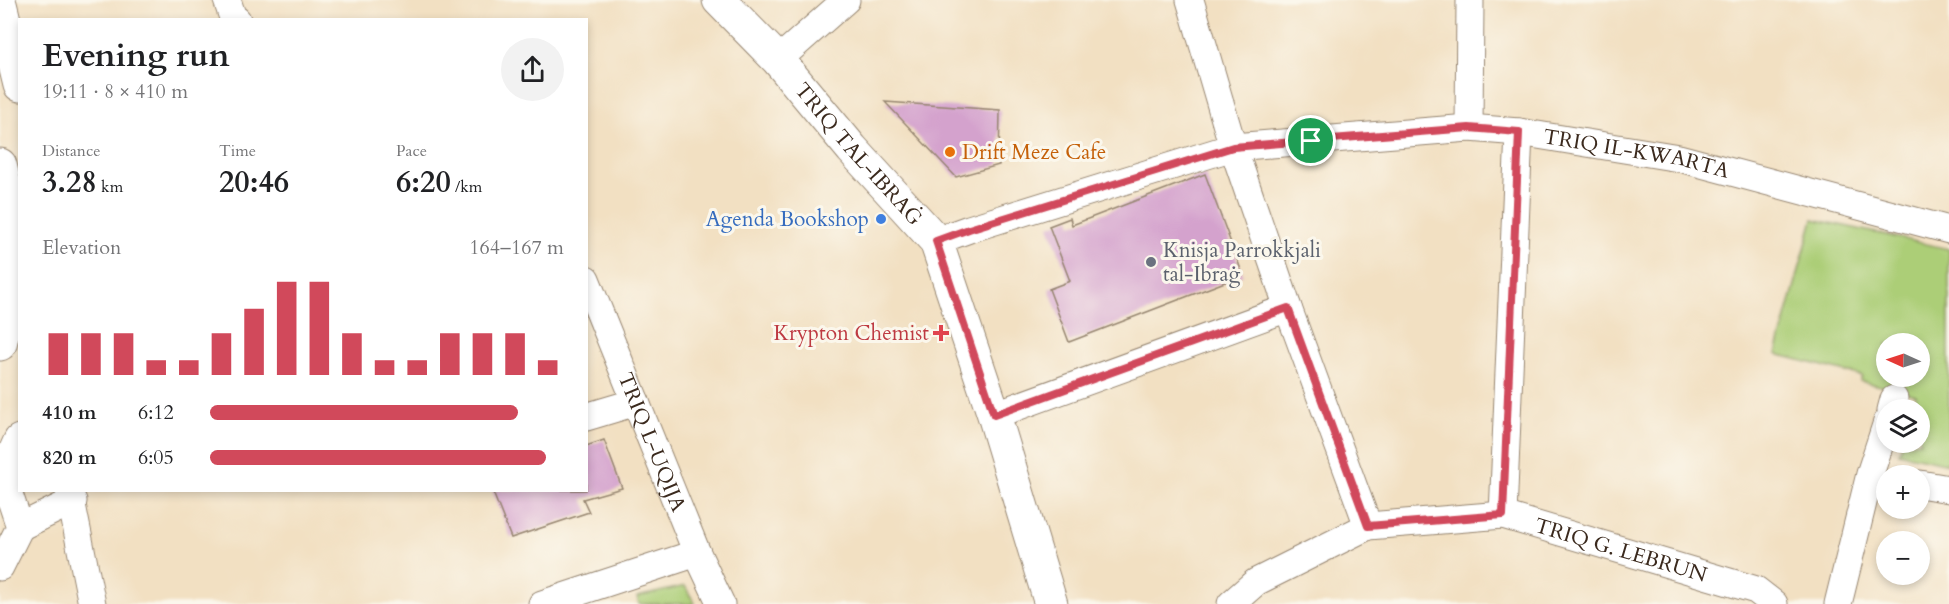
<!DOCTYPE html>
<html lang="en">
<head>
<meta charset="utf-8">
<style>
	:root { --surface:#fff; --page:#f2f2f2; --text:#202124; --muted:#757577; --accent:#d1495b }
	body { margin:0; font-family:Cardo,serif; background:var(--page); color:var(--text); height:100vh; display:flex; flex-direction:column; font-size:22px; white-space:nowrap }
	* { box-sizing:border-box; margin:0 }
	p { font-size:20px; color:var(--muted) }
	.icon { flex:none; width:33px; height:33px; fill:none; stroke:currentColor; stroke-width:2; stroke-linecap:round; stroke-linejoin:round }
	.map { position:relative; flex:1; overflow:hidden }
	.details { position:absolute; left:18px; top:18px; width:570px; height:474px; display:flex; flex-direction:column; background:var(--surface); border-radius:0px; box-shadow:0 3px 9px #0003 }
	.details>* { flex:none }
	.needle { width:39px; rotate:273deg }
	.controls { position:absolute; left:1876px; top:333px; display:grid; gap:12px }
	.controls a { display:grid; place-items:center; width:54px; height:54px; border-radius:50%; background:var(--surface); box-shadow:0 3px 9px #0003; font-size:30px }
	.pin { position:absolute; display:grid; place-items:center; width:51px; height:51px; color:#fff; margin:-26px; border:3px solid #fff; border-radius:50%; box-shadow:0 2px 6px #0007 }
	.round { display:grid; place-items:center; flex:none; width:63px; height:63px; border-radius:32px; background:var(--page) }
	.overview { display:flex; align-items:center; justify-content:space-between; height:102px; padding:0 24px }
	h1 { font-size:33px; font-weight:800; line-height:45px }
	.stats { display:grid; grid-template-columns:repeat(3,1fr); gap:9px; height:102px; padding:6px 24px }
	.stats div { display:grid; align-content:center }
	.stats b { font-size:30px; font-weight:800 }
	.stats small { font-size:16px; font-weight:400 }
	.stats p { font-size:16px }
	.chart { height:168px; padding:12px 24px }
	.chart p { display:flex; justify-content:space-between }
	.chart svg { width:100%; height:108px; margin-top:6px; stroke:var(--accent); stroke-width:6 }
	ul { padding:0 24px; list-style:none; font-size:20px }
	li { display:grid; grid-template-columns:96px 72px 1fr; align-items:center; height:45px }
	li i { height:15px; border-radius:8px; background:var(--accent) }
	.map>svg:first-child { display:block }
	.green { fill:#acce77; stroke:#747c4a; stroke-width:1.5; fill-rule:evenodd }
	.building { fill:#d4a2cd }
	.lines { fill:none; stroke-linecap:round; stroke-linejoin:round }
	.minor-casing { stroke:#968570; stroke-width:29 }
	.secondary-casing { stroke:#968570; stroke-width:35 }
	.trunk-casing { stroke:#968570; stroke-width:35 }
	.minor { stroke:#fff; stroke-width:27 }
	.secondary { stroke:#fff; stroke-width:33 }
	.trunk { stroke:#fff; stroke-width:33 }
	.route-casing { stroke:#fff; stroke-width:12 }
	.route { stroke:#d1495b; stroke-width:8 }
	.food-dot { fill:#e8710a; stroke:#fbf7ec; stroke-width:2 }
	.shop-dot { fill:#3f7fe0; stroke:#fbf7ec; stroke-width:2 }
	.worship-dot { fill:#6b7280; stroke:#fbf7ec; stroke-width:2 }
	.health-dot { fill:#e0444e; stroke:#fbf7ec; stroke-width:2 }
	.labels { text-anchor:middle; dominant-baseline:central; stroke-width:6; stroke-linejoin:round; paint-order:stroke }
	.food-label { font-size:21px; fill:#c56008; stroke:#fbf7ec; text-anchor:start }
	.street-label { font-size:21px; fill:#3b2a1e; stroke:#fbf7ec }
	.shop-label { font-size:21px; fill:#366cbe; stroke:#fbf7ec; text-anchor:end }
	.worship-label { font-size:21px; fill:#5b616d; stroke:#fbf7ec; text-anchor:start }
	.health-label { font-size:21px; fill:#be3a42; stroke:#fbf7ec; text-anchor:end }
</style>
</head>
<body>
<div class="map">
<svg width="1949" height="604" viewBox="0 0 1949 604">
	<rect width="100%" height="100%" fill="#fbf7ec"/>
	<filter id="ink" filterUnits="userSpaceOnUse"><feTurbulence type="fractalNoise" baseFrequency=".0167" numOctaves="2"/><feDisplacementMap in="SourceGraphic" scale="12" xChannelSelector="R" yChannelSelector="G"/><feConvolveMatrix kernelMatrix="1 2 1 2 8 2 1 2 1" color-interpolation-filters="sRGB"/></filter>
	<filter id="wash" filterUnits="userSpaceOnUse"><feTurbulence type="fractalNoise" baseFrequency=".008" numOctaves="4" result="noise"/><feDisplacementMap in="SourceGraphic" scale="24" xChannelSelector="R" yChannelSelector="G"/><feGaussianBlur stdDeviation="1.35" result="paint"/><feColorMatrix in="noise" values="0 0 0 0 0 0 0 0 0 0 0 0 0 0 0 0 0 1.4 0 .05"/><feComposite in="paint" operator="in"/></filter>
	<g filter="url(#wash)">
		<rect width="100%" height="100%" fill="#f2e0c2"/>
		<g class="green">
			<path d="M1813,219L1949,249V464L1899,453L1902,443L1920,442V410L1912,409L1916,395L1860,381L1862,376L1776,354ZM1887,344H1920V376H1887Z"/>
			<path d="M685,586L695,604H639L637,597Z"/>
		</g>
		<g id="blocks">
			<g class="building">
				<path d="M885,102L1000,110L999,165L956,177Z"/>
				<path d="M1205,174L1243,275L1069,342L1049,289L1070,281L1049,226L1070,218L1072,225Z"/>
				<path d="M604,440L622,488L583,499L589,512L511,538L492,490H586V446Z"/>
			</g>
		</g>
	</g>
	<g filter="url(#ink)">
		<use href="#blocks" fill-opacity="0" stroke="#968570" stroke-width="1.5"/>
		<g class="lines">
			<g class="minor-casing">
				<g id="minor">
					<path d="M227,0L233,18L237,20"/>
					<path d="M1190,0L1233,147L1288,308L1368,526"/>
					<path d="M778,60L846,0"/>
					<path d="M1469,128L1470,0"/>
					<path id="s1" d="M936,241L969,229L1233,147L1469,128L1519,132L1679,158L1949,230"/>
					<path id="s2" d="M586,279L697,553L721,604"/>
					<path d="M1891,410L1894,399"/>
					<path d="M994,415L1288,308"/>
					<path d="M586,417L636,402"/>
					<path d="M1920,484L1949,489"/>
					<path d="M69,490L92,604"/>
					<path d="M1503,515L1519,132"/>
					<path d="M20,527L73,501"/>
					<path d="M0,567L20,527L4,479"/>
					<path d="M542,604L697,553"/>
					<path id="s3" d="M1231,604L1256,582L1368,526L1503,515L1756,590L1774,604"/>
					<path d="M1838,604L1870,474L1887,422"/>
				</g>
			</g>
			<g class="secondary-casing">
				<g id="secondary">
					<path id="s4" d="M719,0L778,60L852,149L936,241L994,415L1051,604"/>
				</g>
			</g>
			<g class="trunk-casing">
				<g id="trunk">
					<path d="M0,4L20,85"/>
					<path d="M0,165L6,190L10,301L0,344"/>
					<path d="M0,486L20,441"/>
				</g>
			</g>
			<use href="#minor" class="minor"/>
			<use href="#secondary" class="secondary"/>
			<use href="#trunk" class="trunk"/>
		</g>
	</g>
	<g class="lines" filter="url(#ink)">
		<g class="route-casing">
			<path id="route" d="M1469,128L1519,132L1503,515L1368,526L1288,308L994,415L936,241L969,229L1233,147Z"/>
		</g>
		<use href="#route" class="route"/>
	</g>
	<circle class="food-dot" cx="950" cy="152" r="6"/>
	<circle class="shop-dot" cx="881" cy="219" r="6"/>
	<circle class="worship-dot" cx="1151" cy="262" r="6"/>
	<path class="health-dot" d="M938 324h6v6h6v6h-6v6h-6v-6h-6v-6h6z"/>
	<g class="labels">
		<g class="food-label">
			<text x="962" y="152">Drift Meze Cafe</text>
		</g>
		<g class="street-label">
			<text stroke="none"><textPath href="#s4" startOffset="208">TRIQ TAL-IBRAĠ</textPath></text>
			<text stroke="none"><textPath href="#s1" startOffset="718">TRIQ IL-KWARTA</textPath></text>
			<text stroke="none"><textPath href="#s2" startOffset="176">TRIQ L-UQIJA</textPath></text>
			<text stroke="none"><textPath href="#s3" startOffset="417">TRIQ G. LEBRUN</textPath></text>
		</g>
		<g class="shop-label">
			<text x="869" y="219">Agenda Bookshop</text>
		</g>
		<g class="worship-label">
			<text x="1163" y="250">Knisja Parrokkjali<tspan x="1163" dy="24">tal-Ibraġ</tspan></text>
		</g>
		<g class="health-label">
			<text x="929" y="333">Krypton Chemist</text>
		</g>
	</g>
</svg>
<div class="controls">
<a><svg class="needle" viewBox="-14 -14 28 28"><path d="M0-13l5 13h-10z" fill="#e53935"/><path d="M0 13l5-13h-10z" fill="#757577"/></svg></a>
<a><svg class="icon" aria-label="layers" viewBox="0 0 24 24"><path d="M12 4l9 5-9 5-9-5zM3 14l9 5 9-5"/></svg></a>
<a>+</a>
<a>−</a>
</div>
<div class="pin" style="left:1311px;top:141px;background:#1e9e55"><svg class="icon" aria-label="arrive" viewBox="0 0 24 24"><path d="M6 21V4h12l-3 4 3 4H6"/></svg></div>
<section class="details">
<div class="overview"><div><h1>Evening run</h1><p>19:11 · 8 × 410 m</p></div><a class="round"><svg class="icon" aria-label="share" viewBox="0 0 24 24"><path d="M12 15V3M7 8l5-5 5 5M5 13v7h14v-7"/></svg></a></div>
<div class="stats">
<div><p>Distance</p><b>3.28<small> km</small></b></div>
<div><p>Time</p><b>20:46</b></div>
<div><p>Pace</p><b>6:20<small> /km</small></b></div>
</div>
<div class="chart"><p><span>Elevation</span>164–167 m</p>
<svg viewBox="0 0 160 44" preserveAspectRatio="none"><path d="M5 44V27M15 44V27M25 44V27M35 44V38M45 44V38M55 44V27M65 44V17M75 44V6M85 44V6M95 44V27M105 44V38M115 44V38M125 44V27M135 44V27M145 44V27M155 44V38"/></svg>
</div>
<ul>
<li><b>410 m</b>6:12<i style="width:87%"></i></li>
<li><b>820 m</b>6:05<i style="width:95%"></i></li>
</ul>
</section>
</div>
</body>
</html>
